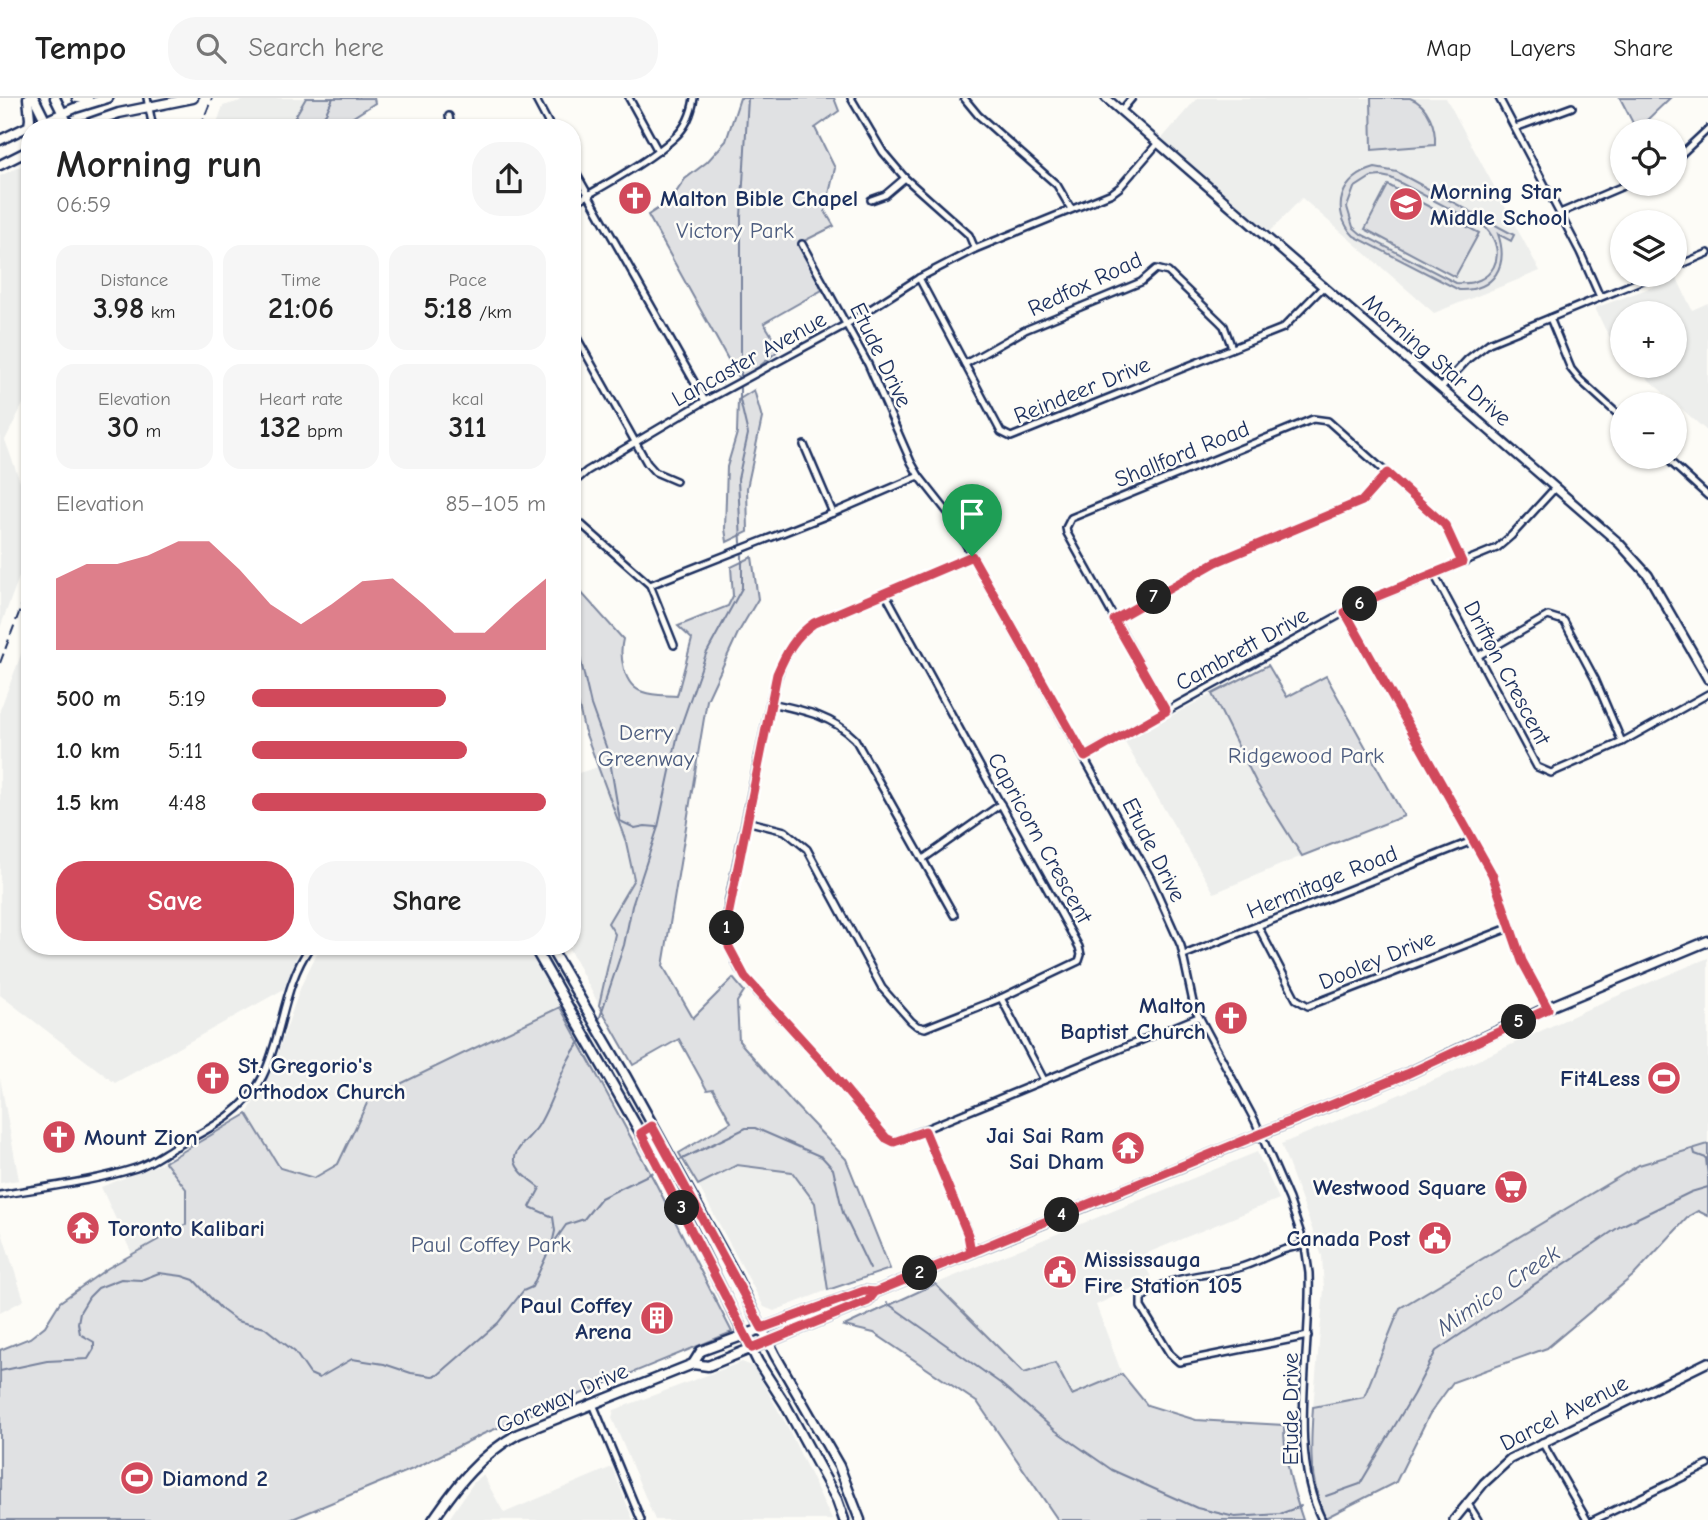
<!DOCTYPE html>
<html lang="en">
<head>
<meta charset="utf-8">
<style>
	:root { --surface:#fff; --page:#f6f6f6; --text:#222; --muted:#767676; --line:#e0e0e0; --accent:#d1495b }
	body { margin:0; font-family:"Comic Neue",sans-serif; background:var(--page); color:var(--text); height:100vh; display:flex; flex-direction:column; font-size:26px; white-space:nowrap }
	* { box-sizing:border-box; margin:0 }
	p { font-size:23px; color:var(--muted) }
	.icon { flex:none; width:38px; height:38px; fill:none; stroke:currentColor; stroke-width:2; stroke-linecap:round; stroke-linejoin:round }
	.map { position:relative; flex:1; overflow:hidden }
	.details { position:absolute; left:21px; top:21px; width:560px; height:836px; display:flex; flex-direction:column; background:var(--surface); border-radius:28px; box-shadow:0 2px 5px #0004 }
	.details>* { flex:none }
	.tools { position:absolute; left:1610px; top:21px; display:grid; gap:14px }
	.tools a { display:grid; place-items:center; width:77px; height:77px; border-radius:50%; background:var(--surface); box-shadow:0 2px 5px #0004; font-size:35px }
	.pin { position:absolute; display:grid; place-items:center; width:60px; height:60px; color:#fff; margin:-72px -30px; border-radius:50% 50% 50% 0; rotate:-45deg; box-shadow:0 0 7px #0007 }
	.pin .icon { rotate:45deg }
	.km { position:absolute; width:35px; height:35px; margin:-18px; border-radius:50%; background:#222; color:#fff; font-size:19px; line-height:35px; text-align:center }
	.round { display:grid; place-items:center; flex:none; width:74px; height:74px; border-radius:28px; background:var(--page) }
	.summary { display:flex; align-items:center; justify-content:space-between; height:119px; padding:0 35px }
	h1 { font-size:38px; font-weight:800; line-height:52px }
	.figures { display:grid; grid-template-columns:repeat(3,1fr); gap:10px; height:119px; padding:7px 35px }
	.figures div { display:grid; align-content:center; border-radius:18px; background:var(--page); text-align:center }
	.figures b { font-size:30px; font-weight:800 }
	.figures small { font-size:19px; font-weight:400 }
	.figures p { font-size:19px }
	.chart { height:196px; padding:14px 35px }
	.chart p { display:flex; justify-content:space-between }
	.chart svg { width:100%; height:126px; margin-top:7px; fill:var(--accent); opacity:.7 }
	.cta { display:flex; gap:14px; margin-top:auto; padding:14px 35px }
	.cta a { flex:1; height:80px; border-radius:28px; background:var(--accent); color:#fff; font-size:28px; font-weight:800; line-height:80px; text-align:center }
	.cta a+a { background:var(--page); color:var(--text) }
	ul { padding:0 35px; list-style:none; font-size:23px }
	li { display:grid; grid-template-columns:112px 84px 1fr; align-items:center; height:52px }
	li i { height:18px; border-radius:9px; background:var(--accent) }
	header { display:flex; align-items:center; gap:42px; box-sizing:border-box; height:98px; padding:0 35px; background:var(--surface); border-bottom:2px solid var(--line) }
	header strong { font-size:33px }
	nav { display:flex; gap:38px; margin-inline-start:auto; font-size:24px }
	.search { width:490px; height:63px; background:var(--page); display:flex; align-items:center; gap:18px; box-sizing:border-box; padding:0 24px; border-radius:28px; color:var(--muted); font-size:26px }
	.map>svg:first-child { display:block }
	.built { fill:#edeeec }
	.green { fill:#e0e1e3; stroke:#7e88a0; stroke-width:2; fill-rule:evenodd }
	.lines { fill:none; stroke-linecap:round; stroke-linejoin:round }
	.stream { stroke:#76819c; stroke-width:2 }
	.minor-casing { stroke:#1b2f5e; stroke-width:10 }
	.tertiary-casing { stroke:#1b2f5e; stroke-width:12 }
	.secondary-casing { stroke:#1b2f5e; stroke-width:13 }
	.minor { stroke:#fdfcf7; stroke-width:5 }
	.tertiary { stroke:#fdfcf7; stroke-width:7 }
	.secondary { stroke:#fdfcf7; stroke-width:8 }
	.rail { stroke:#1b2f5e; stroke-width:2; stroke-dasharray:10 5; stroke-linecap:butt }
	.route-casing { stroke:#fff; stroke-width:14 }
	.route { stroke:#d1495b; stroke-width:9 }
	.labels { text-anchor:middle; dominant-baseline:central; stroke-width:5; stroke-linejoin:round; paint-order:stroke }
	.poi-label { font-size:23px; font-weight:bold; fill:#1b2f5e; stroke:#fdfcf7; text-anchor:start }
	.park-label { font-size:23px; fill:#4c5c7f; stroke:#fdfcf7 }
	.street-label { font-size:23px; fill:#1b2f5e; stroke:#fdfcf7 }
	.water-label { font-size:24px; font-style:italic; fill:#49587d; stroke:#fdfcf7 }
</style>
</head>
<body>
<header>
<strong>Tempo</strong>
<div class="search"><svg class="icon" aria-label="search" viewBox="0 0 24 24"><circle cx="10" cy="10" r="6"/><path d="M15 15l6 6"/></svg>Search here</div>
<nav><a>Map</a><a>Layers</a><a>Share</a></nav>
</header>
<div class="map">
<svg width="1708" height="1422" viewBox="0 0 1708 1422">
	<rect width="100%" height="100%" fill="#fdfcf7"/>
	<filter id="ink" filterUnits="userSpaceOnUse"><feTurbulence type="fractalNoise" baseFrequency=".0143" numOctaves="2"/><feDisplacementMap in="SourceGraphic" scale="14" xChannelSelector="R" yChannelSelector="G"/><feConvolveMatrix kernelMatrix="1 2 1 2 8 2 1 2 1" color-interpolation-filters="sRGB"/></filter>
	<g filter="url(#ink)">
		<g class="built">
			<path d="M251,0H306L292,24L281,30H215L223,8Z"/>
			<path d="M1197,0H1446L1540,173L1434,215L1302,100L1266,137L1158,45Z"/>
			<path d="M30,64V292L5,342L30,411V450L0,530V78Z"/>
			<path d="M1677,180L1692,212L1708,205V334L1633,268H1675V215H1622V258L1605,231L1595,210Z"/>
			<path d="M30,539V849H300L284,891L115,985L0,897V612L27,541Z"/>
			<path d="M1212,596L1257,686L1302,758L1214,795L1124,643Z"/>
			<path d="M598,669L626,744L634,781L608,825L615,836L599,907L568,849H572V677Z"/>
			<path d="M320,849H526L560,909L369,1001L338,1066L314,1080L280,1070L247,1016L273,969L301,888Z"/>
			<path d="M1708,860V1046L1639,1067L1400,1210L1364,1299L1313,1309L1324,1191L1322,1158L1281,1046L1446,977L1603,904Z"/>
			<path d="M0,980L19,1082L0,1085Z"/>
			<path d="M1257,1054L1279,1101L1140,1158L1152,1181L1096,1207L1122,1276L1072,1297L1055,1265L1024,1275L935,1186Z"/>
			<path d="M165,1064L186,1091V1127L132,1156L101,1089Z"/>
			<path d="M737,1067L792,1074L815,1105L828,1192L774,1213L764,1209L698,1087Z"/>
			<path d="M0,1129L24,1202L0,1215Z"/>
			<path d="M742,1264L754,1269L787,1328L832,1422H655L612,1320L614,1312Z"/>
			<path d="M612,1369L633,1422H448L474,1384L483,1377L504,1415Z"/>
		</g>
		<g class="green">
			<path d="M306,0H374L375,5L336,30H281L292,24Z"/>
			<path d="M740,0H834L839,13L815,30L835,70L825,113L834,128L802,144L822,192L764,225L780,251L760,268L739,281L648,117L671,102L685,81L707,64L726,43Z"/>
			<path d="M1371,0C1383,0 1400,0 1410,0C1429,7 1436,30 1435,47L1372,52Z"/>
			<path d="M1620,0H1670L1645,24L1635,29Z"/>
			<path d="M1375,70L1397,74L1514,137L1511,143L1498,136C1509,168 1494,193 1459,192L1354,138C1329,112 1341,79 1375,70ZM1381,78L1391,80L1485,129C1510,156 1493,189 1456,185L1361,136L1353,129L1347,109L1354,90L1371,79Z"/>
			<path d="M1388,87L1479,135L1455,179L1365,131Z"/>
			<path d="M754,292L762,320L747,390L748,434L727,444L725,431L727,369L737,335L738,302Z"/>
			<path d="M752,459L758,501L738,535L707,602L663,868L693,920L733,880L744,893L737,904L739,943L793,1005L846,1061L890,1171L828,1192L815,1105L792,1074L737,1067L698,1087L679,1055L731,1024L713,991L707,992L679,941L633,967L599,907L615,836L608,825L634,781L626,744L584,631L572,578V484L623,541C619,557 623,588 643,594C653,598 666,597 677,598L692,541L678,528L728,508L733,498L731,469Z"/>
			<path d="M1268,567L1287,599L1326,578L1404,718L1302,758L1257,686L1212,596Z"/>
			<path d="M560,909L655,1084L732,1234L483,1336L415,1370L290,1422H0V1252L30,1240L45,1228L60,1204L108,1170L186,1126V1091L165,1064L247,1016L280,1070L314,1080L338,1066L369,1001Z"/>
			<path d="M1708,1046V1118L1698,1113L1689,1118L1635,1176L1547,1250L1453,1284L1429,1317L1396,1384L1325,1420C1309,1378 1310,1353 1313,1309L1364,1299L1400,1210L1639,1067Z"/>
			<path d="M935,1186L1024,1275L1055,1265L1072,1297L1122,1276L1147,1307L1196,1322L1284,1327C1284,1361 1292,1390 1303,1422H1058L978,1305L874,1235L844,1228Z"/>
		</g>
		<g class="lines">
			<g class="stream">
				<path d="M312,30L326,15L333,0"/>
				<path d="M741,278V119L748,0"/>
				<path d="M740,290V302L748,336L738,381L741,445"/>
				<path d="M572,538L576,542L591,607L609,657L620,723L635,730L645,728L657,729"/>
				<path d="M598,925L624,847L632,808L658,729L678,636L706,556L742,490V457"/>
				<path d="M1694,1052L1695,1056L1706,1060L1708,1080"/>
				<path d="M676,1064L746,1030H755L822,1059L833,1071L843,1115L870,1171"/>
				<path d="M552,1146L555,1133L553,1119L530,1109L540,1090C532,1083 517,1074 515,1063C513,1051 532,1038 538,1028C555,1001 562,963 582,942"/>
				<path d="M887,1205L1000,1285L1056,1333L1112,1372L1197,1410L1235,1419L1280,1416L1301,1408"/>
				<path d="M0,1273L47,1263L88,1261L94,1251V1244L80,1236L78,1225L80,1214L89,1199L98,1190L121,1181L141,1182L159,1175L182,1178L194,1182L221,1211L237,1223L265,1230L295,1254L310,1276L319,1280L352,1261L384,1266L411,1275L432,1278L438,1277L498,1225L523,1193L532,1189L550,1150L566,1127L584,1121L601,1100L658,1072"/>
				<path d="M1326,1398L1360,1386L1413,1297L1436,1253L1619,1129L1691,1094L1708,1089"/>
			</g>
			<g class="minor-casing">
				<g id="minor">
					<path d="M147,0L153,30"/>
					<path d="M535,0L551,30"/>
					<path d="M629,0L658,53"/>
					<path d="M851,0L883,54L905,80L969,137L975,151"/>
					<path d="M964,0L978,17L1057,87L1071,111"/>
					<path d="M1499,0L1580,154L1600,199"/>
					<path d="M1122,12L1132,0"/>
					<path d="M449,18L451,30"/>
					<path d="M1515,30L1572,9"/>
					<path d="M1675,62L1708,31"/>
					<path d="M572,68L705,303"/>
					<path d="M871,102L885,97L905,80"/>
					<path d="M572,106C602,89 651,62 675,39C686,29 692,14 694,0"/>
					<path d="M1560,115L1628,86"/>
					<path d="M802,146L868,266L911,364L919,378L949,416L1151,781L1181,848L1194,909L1255,1023L1289,1101L1305,1148L1309,1175C1312,1252 1287,1352 1322,1422"/>
					<path d="M1675,169L1708,155"/>
					<path d="M919,180L1001,334L1011,339L1283,230L1324,188"/>
					<path d="M1550,220L1571,271L1580,282L1622,320"/>
					<path d="M572,231L647,365L655,374L676,383"/>
					<path d="M965,266L1025,232L1141,184L1156,171L1168,174L1219,223L1224,228L1232,250"/>
					<path d="M1441,290L1468,261L1489,245L1655,177"/>
					<path d="M804,347L833,415"/>
					<path d="M1665,359L1708,398"/>
					<path d="M572,386L587,373L705,303L847,226L919,180L975,151L1112,95L1120,89L1158,45"/>
					<path d="M572,418L650,487L674,547"/>
					<path d="M972,458L814,525C786,545 778,573 770,605L728,807L727,835L729,849L739,871L752,888L826,968L886,1040L894,1044L1198,919"/>
					<path d="M1434,476L1537,669L1551,675L1622,644L1708,596"/>
					<path d="M650,487L833,415L919,378"/>
					<path d="M1345,514L1492,776L1522,863L1547,910"/>
					<path d="M1114,522L1216,464L1362,403L1387,375"/>
					<path d="M1478,558L1548,518L1564,523L1595,581L1622,644"/>
					<path d="M770,605C802,612 831,617 855,641L954,817"/>
					<path d="M1166,613L1067,435L1066,430L1071,420L1313,321L1328,323L1445,427L1462,464"/>
					<path d="M1085,658L1356,508L1497,450L1511,438L1555,390"/>
					<path d="M746,723L785,733L807,751L882,890L911,923L917,928L925,930L1001,900L1079,863L1081,857L1079,849L885,495"/>
					<path d="M923,761L1001,706"/>
					<path d="M1258,828L1296,901L1308,908L1511,829"/>
					<path d="M1184,857L1472,743"/>
					<path d="M1001,900L1044,982"/>
					<path d="M925,1033L968,1137L971,1155"/>
					<path d="M0,1097C45,1089 92,1084 136,1070C149,1066 161,1057 173,1050C207,1032 245,1015 263,978C283,937 283,887 310,849"/>
					<path d="M1305,1148C1281,1148 1261,1164 1238,1170C1207,1178 1166,1177 1141,1201V1209L1170,1256L1179,1264L1308,1238"/>
					<path d="M593,1306L641,1422"/>
					<path d="M1542,1344L1587,1422"/>
					<path d="M1467,1404L1478,1422"/>
					<path d="M1594,1422L1708,1367"/>
				</g>
			</g>
			<g class="tertiary-casing">
				<g id="tertiary">
					<path d="M1106,0L1619,445L1648,477L1708,581"/>
					<path d="M1454,1422L1484,1385L1510,1361L1708,1264"/>
				</g>
			</g>
			<g class="secondary-casing">
				<g id="secondary">
					<path d="M34,0L49,30"/>
					<path d="M55,0L70,30"/>
					<path d="M77,0H88"/>
					<path d="M30,30L75,10L108,0"/>
					<path d="M76,30L119,15L193,0"/>
					<path d="M0,42L29,28L30,21L28,0"/>
					<path d="M0,67L30,52"/>
					<path d="M534,849L668,1083L758,1264L785,1306L837,1402L844,1422"/>
					<path d="M550,849L625,977L732,1171L775,1257L839,1368L860,1422"/>
					<path d="M693,1266L701,1253L864,1193L875,1194"/>
					<path d="M433,1422C457,1387 480,1357 518,1336L693,1266L708,1268L868,1203L875,1194L1407,976L1547,910L1708,843"/>
				</g>
			</g>
			<use href="#minor" class="minor"/>
			<use href="#tertiary" class="tertiary"/>
			<use href="#secondary" class="secondary"/>
			<g class="rail">
				<path d="M200,30L212,0"/>
				<path d="M0,565L30,486"/>
			</g>
		</g>
	</g>
	<g class="lines" filter="url(#ink)">
		<g class="route-casing">
			<path id="route" d="M972,458L814,525C795,538 786,555 777,576L727,823L729,849L745,879L826,968L886,1040L894,1044L925,1033L968,1137L971,1154L875,1194L864,1193L762,1230L652,1028L641,1035L752,1250L868,1203L875,1194L963,1158C1022,1133 1081,1109 1140,1085L1407,976L1548,911L1522,863L1492,776L1345,514L1368,502L1462,464L1445,427L1387,375L1362,403L1216,464L1114,522L1166,613L1085,659L972,458"/>
		</g>
		<use href="#route" class="route"/>
	</g>
	<defs>
		<g id="church-disc" transform="scale(1.75)"><circle r="9.5" fill="#d1495b" stroke="#fdfcf7"/><path d="M-1.2-6h2.4v3.5h3.3v2.4h-3.3V6h-2.4V-.1h-3.3v-2.4h3.3Z" fill="#fff"/></g>
		<g id="school-disc" transform="scale(1.75)"><circle r="9.5" fill="#d1495b" stroke="#fdfcf7"/><path d="M0-5L7-2L0 1L-7-2ZM-4 1L0 2.5L4 1V4Q0 6-4 4Z" fill="#fff"/></g>
		<g id="stadium-disc" transform="scale(1.75)"><circle r="9.5" fill="#d1495b" stroke="#fdfcf7"/><path d="M0-5a6.5 5 0 1 0 0 10a6.5 5 0 1 0 0-10ZM-3.5-1.8h7v3.6h-7Z" fill="#fff"/></g>
		<g id="temple-disc" transform="scale(1.75)"><circle r="9.5" fill="#d1495b" stroke="#fdfcf7"/><path d="M0-6L5-2H3V0L6.5 2.5H4V6H1.5V3h-3V6H-4V2.5H-6.5L-3 0V-2H-5Z" fill="#fff"/></g>
		<g id="supermarket-disc" transform="scale(1.75)"><circle r="9.5" fill="#d1495b" stroke="#fdfcf7"/><path d="M-6-5.5h2.5l.6 2H6L4.5 2H-2.5L-4.4-4H-6ZM-1.5 3.2a1.3 1.3 0 1 0 .1 0ZM3 3.2a1.3 1.3 0 1 0 .1 0Z" fill="#fff"/></g>
		<g id="civic-disc" transform="scale(1.75)"><circle r="9.5" fill="#d1495b" stroke="#fdfcf7"/><path d="M-.6-6.5H3V-4.5H.6V-3L4-1V1h2V6H-6V1h2V-1L-.6-3ZM-1.2 2.5V6h2.4V2.5Z" fill="#fff"/></g>
		<g id="building-disc" transform="scale(1.75)"><circle r="9.5" fill="#d1495b" stroke="#fdfcf7"/><path d="M-4-6H4V6H1V3H-1V6H-4ZM-2.5-4.3h1.7v1.8h-1.7ZM.8-4.3h1.7v1.8H.8ZM-2.5-1h1.7V.8h-1.7ZM.8-1h1.7V.8H.8Z" fill="#fff"/></g>
	</defs>
	<g fill-rule="evenodd">
		<use href="#church-disc" x="635" y="100"/>
		<use href="#school-disc" x="1406" y="106"/>
		<use href="#church-disc" x="1231" y="920"/>
		<use href="#church-disc" x="213" y="980"/>
		<use href="#stadium-disc" x="1664" y="980"/>
		<use href="#church-disc" x="59" y="1039"/>
		<use href="#temple-disc" x="1128" y="1050"/>
		<use href="#supermarket-disc" x="1511" y="1089"/>
		<use href="#temple-disc" x="83" y="1130"/>
		<use href="#civic-disc" x="1435" y="1140"/>
		<use href="#civic-disc" x="1060" y="1174"/>
		<use href="#building-disc" x="657" y="1220"/>
		<use href="#stadium-disc" x="137" y="1380"/>
	</g>
	<g class="labels">
		<g class="poi-label">
			<text x="1430" y="93">Morning Star<tspan x="1430" dy="26">Middle School</tspan></text>
			<text x="660" y="100">Malton Bible Chapel</text>
			<text x="1206" y="907" text-anchor="end">Malton<tspan x="1206" dy="26">Baptist Church</tspan></text>
			<text x="238" y="967">St. Gregorio's<tspan x="238" dy="26">Orthodox Church</tspan></text>
			<text x="1640" y="980" text-anchor="end">Fit4Less</text>
			<text x="1104" y="1037" text-anchor="end">Jai Sai Ram<tspan x="1104" dy="26">Sai Dham</tspan></text>
			<text x="84" y="1039">Mount Zion</text>
			<text x="1486" y="1089" text-anchor="end">Westwood Square</text>
			<text x="108" y="1130">Toronto Kalibari</text>
			<text x="1410" y="1140" text-anchor="end">Canada Post</text>
			<text x="1084" y="1161">Mississauga<tspan x="1084" dy="26">Fire Station 105</tspan></text>
			<text x="632" y="1207" text-anchor="end">Paul Coffey<tspan x="632" dy="26">Arena</tspan></text>
			<text x="162" y="1380">Diamond 2</text>
		</g>
		<g class="park-label">
			<text x="735" y="132">Victory Park</text>
			<text x="646" y="634">Derry<tspan x="646" dy="26">Greenway</tspan></text>
			<text x="1306" y="657">Ridgewood Park</text>
			<text x="491" y="1146">Paul Coffey Park</text>
		</g>
		<g class="street-label">
			<text transform="translate(1085 186) rotate(-25)">Redfox Road</text>
			<text transform="translate(881 257) rotate(64)">Etude Drive</text>
			<text transform="translate(749 261) rotate(-29)">Lancaster Avenue</text>
			<text transform="translate(1437 262) rotate(41)">Morning Star Drive</text>
			<text transform="translate(1082 292) rotate(-22)">Reindeer Drive</text>
			<text transform="translate(1182 356) rotate(-22)">Shallford Road</text>
			<text transform="translate(1242 551) rotate(-29)">Cambrett Drive</text>
			<text transform="translate(1507 575) rotate(62)">Drifton Crescent</text>
			<text transform="translate(1040 740) rotate(61)">Capricorn Crescent</text>
			<text transform="translate(1154 752) rotate(63)">Etude Drive</text>
			<text transform="translate(1322 784) rotate(-22)">Hermitage Road</text>
			<text transform="translate(1377 862) rotate(-22)">Dooley Drive</text>
			<text transform="translate(562 1300) rotate(-24)">Goreway Drive</text>
			<text transform="translate(1290 1311) rotate(-90)">Etude Drive</text>
			<text transform="translate(1564 1315) rotate(-27)">Darcel Avenue</text>
		</g>
		<g class="water-label">
			<text transform="translate(1498 1192) rotate(-34)">Mimico Creek</text>
		</g>
	</g>
</svg>
<div class="tools">
<a><svg class="icon" aria-label="locate" viewBox="0 0 24 24"><circle cx="12" cy="12" r="6"/><path d="M12 2v4M12 18v4M2 12h4M18 12h4"/></svg></a>
<a><svg class="icon" aria-label="layers" viewBox="0 0 24 24"><path d="M12 4l9 5-9 5-9-5zM3 14l9 5 9-5"/></svg></a>
<a>+</a>
<a>−</a>
</div>
<div class="pin" style="left:972px;top:458px;background:#1e9e55"><svg class="icon" aria-label="arrive" viewBox="0 0 24 24"><path d="M6 21V4h12l-3 4 3 4H6"/></svg></div>
<b class="km" style="left:727px;top:830px">1</b>
<b class="km" style="left:920px;top:1175px">2</b>
<b class="km" style="left:682px;top:1110px">3</b>
<b class="km" style="left:1062px;top:1117px">4</b>
<b class="km" style="left:1519px;top:924px">5</b>
<b class="km" style="left:1360px;top:506px">6</b>
<b class="km" style="left:1154px;top:499px">7</b>
<section class="details">
<div class="summary"><div><h1>Morning run</h1><p>06:59</p></div><a class="round"><svg class="icon" aria-label="share" viewBox="0 0 24 24"><path d="M12 15V3M7 8l5-5 5 5M5 13v7h14v-7"/></svg></a></div>
<div class="figures">
<div><p>Distance</p><b>3.98<small> km</small></b></div>
<div><p>Time</p><b>21:06</b></div>
<div><p>Pace</p><b>5:18<small> /km</small></b></div>
</div>
<div class="figures">
<div><p>Elevation</p><b>30<small> m</small></b></div>
<div><p>Heart rate</p><b>132<small> bpm</small></b></div>
<div><p>kcal</p><b>311</b></div>
</div>
<div class="chart"><p><span>Elevation</span>85–105 m</p>
<svg viewBox="0 0 160 44" preserveAspectRatio="none"><path d="M0 44V19L10 14L20 14L30 11L40 6L50 6L60 16L70 28L80 35L90 28L100 20L110 19L120 28L130 38L140 38L150 28L160 19V44z"/></svg>
</div>
<ul>
<li><b>500 m</b>5:19<i style="width:66%"></i></li>
<li><b>1.0 km</b>5:11<i style="width:73%"></i></li>
<li><b>1.5 km</b>4:48<i style="width:100%"></i></li>
</ul>
<div class="cta"><a>Save</a><a>Share</a></div>
</section>
</div>
</body>
</html>
